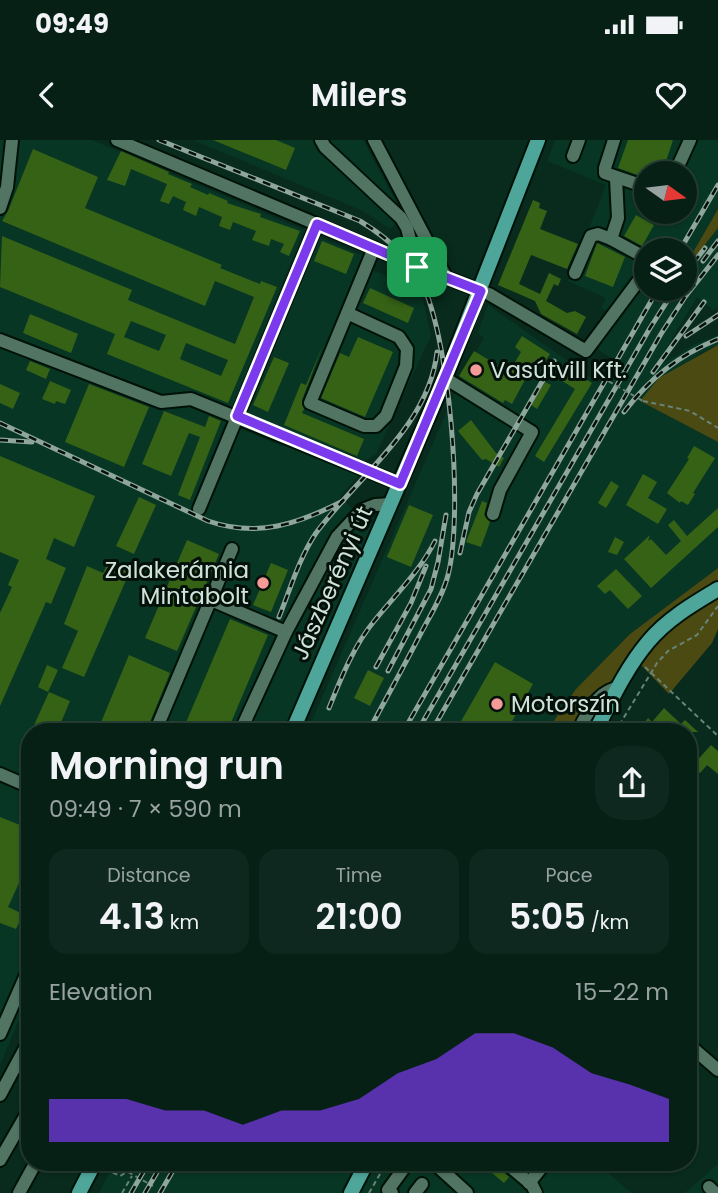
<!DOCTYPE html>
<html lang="en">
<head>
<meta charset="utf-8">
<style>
	:root { --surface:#062016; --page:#0f281f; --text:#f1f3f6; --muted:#98a3a1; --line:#273e35; --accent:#7c3aed }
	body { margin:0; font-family:Poppins,sans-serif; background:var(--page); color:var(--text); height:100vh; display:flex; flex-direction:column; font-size:26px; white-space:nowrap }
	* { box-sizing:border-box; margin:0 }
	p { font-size:23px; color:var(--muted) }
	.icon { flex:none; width:38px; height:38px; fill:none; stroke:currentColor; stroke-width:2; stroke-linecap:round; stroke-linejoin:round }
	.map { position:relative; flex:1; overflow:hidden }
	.side { position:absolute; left:21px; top:583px; width:676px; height:448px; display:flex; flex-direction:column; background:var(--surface); border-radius:28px; box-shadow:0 2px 5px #0004,0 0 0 2px var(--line) }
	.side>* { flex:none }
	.needle { width:46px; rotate:104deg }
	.controls { position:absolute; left:634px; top:21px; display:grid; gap:14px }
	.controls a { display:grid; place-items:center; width:63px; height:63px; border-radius:50%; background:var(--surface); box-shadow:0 2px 5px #0004,0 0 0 2px var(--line); font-size:35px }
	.pin { position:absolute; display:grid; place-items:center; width:60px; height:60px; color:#fff; margin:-30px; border-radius:14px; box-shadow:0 4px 10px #0006 }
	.round { display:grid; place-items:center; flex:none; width:74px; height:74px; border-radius:28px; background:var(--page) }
	.headline { display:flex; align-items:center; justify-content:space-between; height:119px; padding:0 28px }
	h1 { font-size:38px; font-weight:600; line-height:52px }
	.figures { display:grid; grid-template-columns:repeat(3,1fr); gap:10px; height:119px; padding:7px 28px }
	.figures div { display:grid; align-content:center; border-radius:18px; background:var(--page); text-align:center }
	.figures b { font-size:35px; font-weight:600 }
	.figures small { font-size:19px; font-weight:400 }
	.figures p { font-size:19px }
	.chart { height:196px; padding:14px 28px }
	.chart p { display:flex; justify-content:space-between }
	.chart svg { width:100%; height:126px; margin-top:7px; fill:var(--accent); opacity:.7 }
	.status { display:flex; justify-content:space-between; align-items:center; height:49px; padding:0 35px; background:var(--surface); direction:ltr }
	.status svg { height:19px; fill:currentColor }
	header { display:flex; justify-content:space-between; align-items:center; height:91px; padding:0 28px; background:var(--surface); font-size:32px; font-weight:600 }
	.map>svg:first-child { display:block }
	.built { fill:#083624; fill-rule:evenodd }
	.green { fill:#4c4a13 }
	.building { fill:#366216; fill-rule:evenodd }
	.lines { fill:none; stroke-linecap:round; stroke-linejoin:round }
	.minor-casing { stroke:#001208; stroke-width:16 }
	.major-casing { stroke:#001208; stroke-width:18 }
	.path { stroke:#688377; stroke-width:2; stroke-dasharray:5 3.5; stroke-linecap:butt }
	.minor { stroke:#527463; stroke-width:12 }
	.major { stroke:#4ea59a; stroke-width:14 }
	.rail-casing { stroke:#8ea69b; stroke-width:5 }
	.rail { stroke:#04100a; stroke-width:2.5; stroke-dasharray:8; stroke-linecap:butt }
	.path-bridge { stroke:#688377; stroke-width:2; stroke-dasharray:5 3.5; stroke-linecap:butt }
	.route-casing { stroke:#fff; stroke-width:14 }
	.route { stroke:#7c3aed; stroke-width:9 }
	.poi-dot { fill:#f59b97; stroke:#04100a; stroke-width:2.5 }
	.labels { text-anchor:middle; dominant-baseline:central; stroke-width:6; stroke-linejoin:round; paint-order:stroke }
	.poi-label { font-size:23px; fill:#d0e3d9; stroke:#04100a; text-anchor:start }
	.street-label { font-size:23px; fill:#d0e3d9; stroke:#04100a }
</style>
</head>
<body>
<div class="status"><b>09:49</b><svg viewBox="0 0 49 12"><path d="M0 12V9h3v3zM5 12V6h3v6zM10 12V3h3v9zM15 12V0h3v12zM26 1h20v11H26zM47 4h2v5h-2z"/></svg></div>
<header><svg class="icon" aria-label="back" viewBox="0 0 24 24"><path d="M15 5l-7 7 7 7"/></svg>Milers<svg class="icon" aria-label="heart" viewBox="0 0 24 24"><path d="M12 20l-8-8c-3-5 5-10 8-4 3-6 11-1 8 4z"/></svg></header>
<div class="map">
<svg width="718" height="1053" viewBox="0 0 718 1053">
	<rect width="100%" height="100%" fill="#082b1d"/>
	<g class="built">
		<path d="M0,0H92L304,90L192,366L203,371L238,288L282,306L284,303L359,335L340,356L361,379L363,376L372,385L285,591L30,592V854L0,925Z"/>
		<path d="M193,0H363L404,77L390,89L363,71Z"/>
		<path d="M555,0H718V69L684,128V110H646V149H684V131L718,88V168L713,170L697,157L654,229L695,204L718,195V205L702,212L640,261L718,302V428L630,494L576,549L546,591L307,592L461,239L484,198L478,193L488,165L599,243L614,220L588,203L610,172L601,168L606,158L568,141L606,45L547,21ZM646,33H684V72H646Z"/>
		<path d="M320,97L364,116L361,126L418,148L415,154L423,159L431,196L376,314L365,321L247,273Z"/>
		<path d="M115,1022H595L632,1053H99Z"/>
		<path d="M718,1024V1053H684L686,1052Z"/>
	</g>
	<g class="green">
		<path d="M718,69V88L684,131V128Z"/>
		<path d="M718,205V302L640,261L659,238Z"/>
		<path d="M718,428V489L712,503L669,554L637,521L600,591L546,592L576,549L630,494Z"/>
	</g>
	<g class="building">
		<path d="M213,0H276L295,8L286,30Z"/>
		<path d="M628,0H673L662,33H646V38L618,28Z"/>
		<path d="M33,9L98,37L85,68L222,125L220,128L260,144L261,141L277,147L228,263L107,214L115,194L0,147L2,96L132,150L128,160L235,204L254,157L215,141L205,166L2,81L8,71ZM131,181L166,195L159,211L124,197ZM186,203L228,220L221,236L180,219Z"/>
		<path d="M121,11L169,32L168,34L192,44L190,47L208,55L209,53L228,61L227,63L261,74L260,77L300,91L289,116L280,112L284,104L271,99L269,106L252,100L256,91L233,82L230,90L219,86L222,77L199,67L196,76L183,70L186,62L173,56L169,64L160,61L167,44L131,29L125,46L107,40Z"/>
		<path d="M533,60L540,63L539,68L547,71L540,89L578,104L567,129L531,115L519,144L540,154L549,133L561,139L558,146L554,144L546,161L567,173L575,171L586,177L577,194L541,174L535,161L498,145Z"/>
		<path d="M636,75L654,85L642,106L624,96Z"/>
		<path d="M322,101L354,114L346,134L314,121Z"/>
		<path d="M597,103L625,117L613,147L585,136Z"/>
		<path d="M370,148L414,168L408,183L363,163Z"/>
		<path d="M30,174L78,194L71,213L23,193Z"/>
		<path d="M522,196L550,214L542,226L535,221L512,264L505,260L503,263L459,236L474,211L509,232L521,212L515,207Z"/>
		<path d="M358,197L393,212L365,277L321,258L340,213L349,217Z"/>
		<path d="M323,205L302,260L304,269L302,273L364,299L357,316L284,285L301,243L306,245Z"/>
		<path d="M274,217L289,223L268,272L253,265Z"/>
		<path d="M30,221L50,229L46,239L26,230Z"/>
		<path d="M564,226L592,243L544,322L535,316L575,249L556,237Z"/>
		<path d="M50,241L71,250L65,264L56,261L55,264L42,259Z"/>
		<path d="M545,242L551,245L537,269L531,265Z"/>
		<path d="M0,244L20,253L13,269L0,263Z"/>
		<path d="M89,244L149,267L124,327L65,302Z"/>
		<path d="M164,271L205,287L209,276L221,281L190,360L178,355L200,297L189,293L171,336L142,324Z"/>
		<path d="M471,280L496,313L504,318L499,327L486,319L482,320L458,291Z"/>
		<path d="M694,306L715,318L693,353L695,354L688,365L681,361L680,363L667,353L689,319L687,318Z"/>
		<path d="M0,316L95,356L74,407L54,398L46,419L66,428L51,464L46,462L0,566V473L12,447L8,445L19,420L0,412Z"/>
		<path d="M643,334L657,342L648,358L667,369L658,384L626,365Z"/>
		<path d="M611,341L619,346L606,368L598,363Z"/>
		<path d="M139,357L156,365L134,414L116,406Z"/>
		<path d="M482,361L487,363L484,375L490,382L481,407L466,402Z"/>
		<path d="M409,365L433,375L411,427L387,417Z"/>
		<path d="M718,368V387L651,448L624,419L650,395L648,401L651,399L666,415L681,401L668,385L674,380L687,396Z"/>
		<path d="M615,397L624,402L617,415L608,412Z"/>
		<path d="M187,400L219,414L177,511L145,498Z"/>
		<path d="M109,421L130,431L84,537L62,528L78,491L64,484L87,426L103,433Z"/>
		<path d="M271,423L288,430L271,472L253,465Z"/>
		<path d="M616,429L642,456L628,469L610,450L605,454L597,446Z"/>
		<path d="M230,479L268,495L227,592H182Z"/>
		<path d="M129,515L170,533L146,592H97Z"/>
		<path d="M495,522L533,544L506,592H475L460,583Z"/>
		<path d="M47,525L58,530L48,552L38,547Z"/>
		<path d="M368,530L384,538L370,566L354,558Z"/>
		<path d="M49,552L70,561L57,592H31Z"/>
		<path d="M664,568L681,584L685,580L698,592H652L643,584L648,578L652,582Z"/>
		<path d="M711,605L718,611V634L707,625L700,633L692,626Z"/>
		<path d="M0,677L30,689V719L8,767L23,774L16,789L0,783Z"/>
		<path d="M479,1022H496L499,1028L509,1037L504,1043Z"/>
	</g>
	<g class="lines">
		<g class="minor-casing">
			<g id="minor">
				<path d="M117,0L411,124L489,154L586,211L642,136L646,127"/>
				<path d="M321,0L325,7L401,78L407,88L417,127"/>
				<path d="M374,0L447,139"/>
				<path d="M614,0L605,28V33L646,47"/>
				<path d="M573,16L579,0"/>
				<path d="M675,33L690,0"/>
				<path d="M616,38L618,78L611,99L646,118"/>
				<path d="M0,68L7,47L12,0"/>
				<path d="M575,133L591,96L598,94L611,99"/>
				<path d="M347,173L399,197L407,209L406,226L386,276L376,286H364L310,263L374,108"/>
				<path d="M0,200L161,262L191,259L400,344"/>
				<path d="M445,238L532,292L500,350L493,374"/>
				<path d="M199,369L317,84"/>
				<path d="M211,460L286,492"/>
				<path d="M582,583C591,568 599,551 618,548"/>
				<path d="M155,592L232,409"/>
				<path d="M240,592L286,492L337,397L362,370L375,365L391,364"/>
				<path d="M0,634L30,647"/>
				<path d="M0,894L30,826"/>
				<path d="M688,904L718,930"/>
				<path d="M0,955L30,899"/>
				<path d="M0,1020L30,968"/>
				<path d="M433,1022L467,1053"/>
				<path d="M505,1022L532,1045L536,1053"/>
				<path d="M529,1043L546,1022"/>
				<path d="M709,1047L715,1053"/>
				<path d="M19,1053L36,1022"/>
				<path d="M392,1053L388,1050L404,1028"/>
				<path d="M415,1053L422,1044"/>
			</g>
		</g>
		<g class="major-casing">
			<g id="major">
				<path d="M292,592L445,238L538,0"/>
				<path d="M595,592C611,561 626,528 648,502C667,479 693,464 718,449"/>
				<path d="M79,1053L95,1022"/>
				<path d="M351,1053L367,1022"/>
			</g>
		</g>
		<g class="path">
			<path d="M592,221L601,237"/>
			<path d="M643,261L690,271L718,288"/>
			<path d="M645,527L718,596"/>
			<path d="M615,592L657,523L668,511L697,495L718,466"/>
			<path d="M105,1029L120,1036L125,1033L132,1022"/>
			<path d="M128,1032L153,1046"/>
			<path d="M122,1053L132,1036"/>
			<path d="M369,1053L387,1022"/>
		</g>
		<use href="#minor" class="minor"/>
		<use href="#major" class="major"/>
		<g class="rail-casing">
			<g id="rail">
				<path d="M159,0L360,81C383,95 404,112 418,135C450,189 464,374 448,435C443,455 431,474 421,493C404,526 386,559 368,592"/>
				<path d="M680,110L718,45"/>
				<path d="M703,121L718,101"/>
				<path d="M684,135L705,108"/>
				<path d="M686,196L718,175"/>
				<path d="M653,232L704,162"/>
				<path d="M624,272C650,238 679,215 718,199"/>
				<path d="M0,283L208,381C258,398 298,384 343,361"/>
				<path d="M0,300L32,302"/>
				<path d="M460,413L469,372L477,354L554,221"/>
				<path d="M279,477C290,450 299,418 316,393C358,336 429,286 437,212"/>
				<path d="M376,527L411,463L426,426"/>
				<path d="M388,531L431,449L438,422L446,375"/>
				<path d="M329,568C341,538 354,505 375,480C396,454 420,431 435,401"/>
				<path d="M403,592L658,149"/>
				<path d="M417,592L650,188L675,149"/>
				<path d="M431,592L661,194L685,157L718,115"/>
				<path d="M131,1053L149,1022"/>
				<path d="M145,1053L163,1022"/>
				<path d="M160,1053L178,1022"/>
			</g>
		</g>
		<use href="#rail" class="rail"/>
		<path class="path-bridge" d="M601,237L643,261"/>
	</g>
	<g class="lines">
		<g class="route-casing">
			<path id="route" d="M317,84L411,124L481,151L400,344L237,276Z"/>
		</g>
		<use href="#route" class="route"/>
	</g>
	<g class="poi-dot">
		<circle cx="476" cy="230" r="7"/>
		<circle cx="263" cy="443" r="7"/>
		<circle cx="497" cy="564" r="7"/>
	</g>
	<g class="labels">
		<g class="poi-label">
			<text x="490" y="230">Vasútvill Kft.</text>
			<text x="249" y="430" text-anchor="end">Zalakerámia<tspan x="249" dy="26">Mintabolt</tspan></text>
			<text x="511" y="564">Motorszín</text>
		</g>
		<g class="street-label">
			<text transform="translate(332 443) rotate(-66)">Jászberényi út</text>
		</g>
	</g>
</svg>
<div class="controls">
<a><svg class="needle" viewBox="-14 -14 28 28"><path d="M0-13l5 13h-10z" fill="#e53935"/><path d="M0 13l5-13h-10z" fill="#98a3a1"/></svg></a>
<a><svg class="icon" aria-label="layers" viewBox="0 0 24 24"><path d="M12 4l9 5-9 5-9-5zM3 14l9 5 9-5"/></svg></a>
</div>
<div class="pin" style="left:417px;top:127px;background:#1e9e55"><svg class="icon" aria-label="arrive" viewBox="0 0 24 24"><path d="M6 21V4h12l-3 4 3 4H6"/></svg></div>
<section class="side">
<div class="headline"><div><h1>Morning run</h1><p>09:49 · 7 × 590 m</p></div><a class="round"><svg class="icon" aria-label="share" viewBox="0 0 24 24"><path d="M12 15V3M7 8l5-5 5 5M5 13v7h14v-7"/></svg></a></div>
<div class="figures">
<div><p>Distance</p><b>4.13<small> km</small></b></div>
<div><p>Time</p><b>21:00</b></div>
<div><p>Pace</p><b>5:05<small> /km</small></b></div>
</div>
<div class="chart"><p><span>Elevation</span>15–22 m</p>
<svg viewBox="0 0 160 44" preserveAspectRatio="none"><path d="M0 44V29L10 29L20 29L30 33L40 33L50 38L60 33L70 33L80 29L90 20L100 15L110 6L120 6L130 11L140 20L150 24L160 29V44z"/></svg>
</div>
</section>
</div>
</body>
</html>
